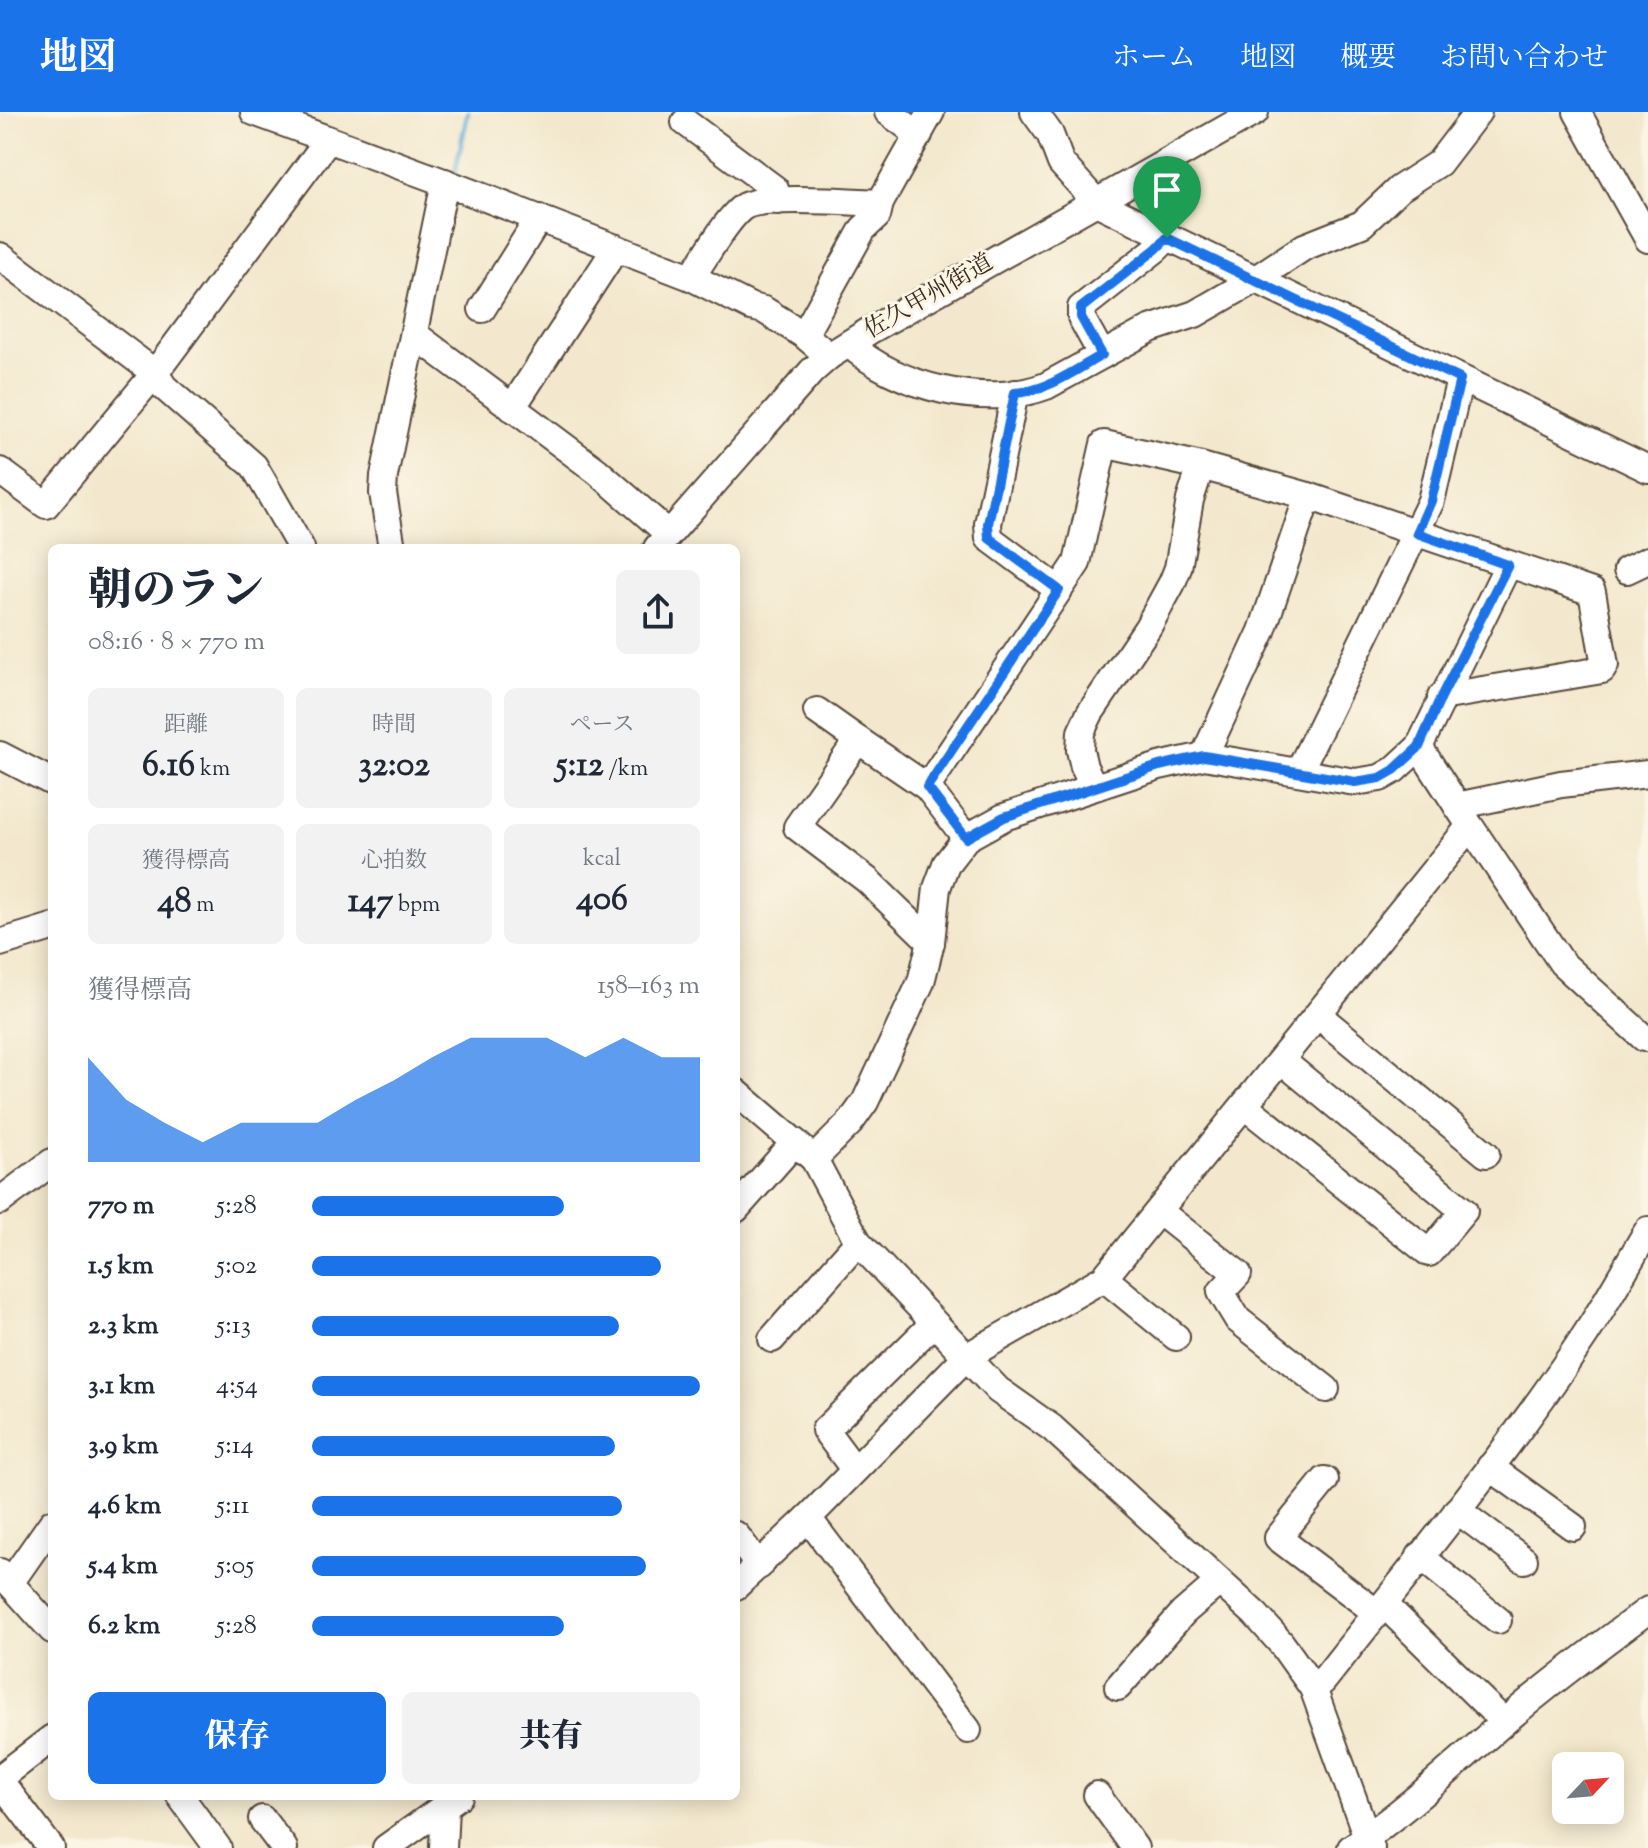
<!DOCTYPE html>
<html lang="ja">
<head>
<meta charset="utf-8">
<style>
	:root { --surface:#fff; --page:#f2f2f3; --text:#1f2937; --muted:#747a83; --accent:#1a73e8 }
	body { margin:0; font-family:"Sorts Mill Goudy","Noto Serif JP",serif; background:var(--page); color:var(--text); height:100vh; display:flex; flex-direction:column; font-size:30px; white-space:nowrap }
	* { box-sizing:border-box; margin:0 }
	p { font-size:26px; color:var(--muted) }
	.icon { flex:none; width:44px; height:44px; fill:none; stroke:currentColor; stroke-width:2; stroke-linecap:round; stroke-linejoin:round }
	.map { position:relative; flex:1; overflow:hidden }
	.drawer { position:absolute; left:48px; top:432px; width:692px; height:1256px; display:flex; flex-direction:column; background:var(--surface); border-radius:12px; box-shadow:0 4px 20px #0003 }
	.drawer>* { flex:none }
	.needle { width:52px; rotate:64deg }
	.buttons { position:absolute; left:1552px; top:1640px; display:grid; gap:16px }
	.buttons a { display:grid; place-items:center; width:72px; height:72px; border-radius:12px; background:var(--surface); box-shadow:0 4px 20px #0003; font-size:40px }
	.pin { position:absolute; display:grid; place-items:center; width:68px; height:68px; color:#fff; margin:-82px -34px; border-radius:50% 50% 50% 0; rotate:-45deg; box-shadow:0 0 8px #0007 }
	.pin .icon { rotate:45deg }
	.round { display:grid; place-items:center; flex:none; width:84px; height:84px; border-radius:12px; background:var(--page) }
	.head { display:flex; align-items:center; justify-content:space-between; height:136px; padding:0 40px }
	h1 { font-size:44px; font-weight:800; line-height:60px }
	.figures { display:grid; grid-template-columns:repeat(3,1fr); gap:12px; height:136px; padding:8px 40px }
	.figures div { display:grid; align-content:center; border-radius:12px; background:var(--page); text-align:center }
	.figures b { font-size:34px; font-weight:800 }
	.figures small { font-size:22px; font-weight:400 }
	.figures p { font-size:22px }
	.chart { height:224px; padding:16px 40px }
	.chart p { display:flex; justify-content:space-between }
	.chart svg { width:100%; height:144px; margin-top:8px; fill:var(--accent); opacity:.7 }
	.action { display:flex; gap:16px; margin-top:auto; padding:16px 40px }
	.action a { flex:1; height:92px; border-radius:12px; background:var(--accent); color:#fff; font-size:32px; font-weight:800; line-height:92px; text-align:center }
	.action a+a { background:var(--page); color:var(--text) }
	ul { padding:0 40px; list-style:none; font-size:26px }
	li { display:grid; grid-template-columns:128px 96px 1fr; align-items:center; height:60px }
	li i { height:20px; border-radius:10px; background:var(--accent) }
	header { display:flex; align-items:center; gap:48px; box-sizing:border-box; height:112px; padding:0 40px; background:var(--accent); color:#fff }
	header strong { font-size:38px }
	nav { display:flex; gap:44px; margin-inline-start:auto; font-size:28px }
	.map>svg:first-child { display:block }
	.lines { fill:none; stroke-linecap:round; stroke-linejoin:round }
	.stream { stroke:#5eadd8; stroke-width:5 }
	.minor-casing { stroke:#574638; stroke-width:30 }
	.minor { stroke:#fff; stroke-width:26 }
	.route-casing { stroke:#fff; stroke-width:16 }
	.route { stroke:#1a73e8; stroke-width:10 }
	.labels { text-anchor:middle; dominant-baseline:central; stroke-width:6; stroke-linejoin:round; paint-order:stroke }
	.street-label { font-size:24px; fill:#3b2a1e; stroke:#fcf5e5 }
</style>
</head>
<body>
<header>
<strong>地図</strong>
<nav><a>ホーム</a><a>地図</a><a>概要</a><a>お問い合わせ</a></nav>
</header>
<div class="map">
<svg width="1648" height="1736" viewBox="0 0 1648 1736">
	<rect width="100%" height="100%" fill="#fcf5e5"/>
	<filter id="ink" filterUnits="userSpaceOnUse"><feTurbulence type="fractalNoise" baseFrequency=".0125" numOctaves="2"/><feDisplacementMap in="SourceGraphic" scale="16" xChannelSelector="R" yChannelSelector="G"/><feConvolveMatrix kernelMatrix="1 2 1 2 8 2 1 2 1" color-interpolation-filters="sRGB"/></filter>
	<filter id="wash" filterUnits="userSpaceOnUse"><feTurbulence type="fractalNoise" baseFrequency=".006" numOctaves="4" result="noise"/><feDisplacementMap in="SourceGraphic" scale="32" xChannelSelector="R" yChannelSelector="G"/><feGaussianBlur stdDeviation="1.8" result="paint"/><feColorMatrix in="noise" values="0 0 0 0 0 0 0 0 0 0 0 0 0 0 0 0 0 1.4 0 .05"/><feComposite in="paint" operator="in"/></filter>
	<g filter="url(#wash)">
		<rect width="100%" height="100%" fill="#f3e8cd"/>
		<g class="lines">
			<g class="stream">
				<path d="M454,65L468,0"/>
				<path d="M427,1736V1717"/>
			</g>
		</g>
	</g>
	<g filter="url(#ink)">
		<g class="lines">
			<g class="minor-casing">
				<g id="minor">
					<path d="M254,0L449,72L691,165L751,195L764,198L804,223L829,244"/>
					<path d="M888,0L919,23"/>
					<path d="M1034,0L1050,22L1061,51L1096,90L1648,357"/>
					<path d="M1577,0L1648,127"/>
					<path d="M685,10L775,77L778,89"/>
					<path d="M0,144L155,261L164,275L254,354L301,436"/>
					<path d="M691,165C704,148 726,107 743,95C761,83 854,90 880,91L931,0"/>
					<path d="M482,197L539,106"/>
					<path d="M414,222L597,359L669,422"/>
					<path d="M804,223L863,117L877,104L880,91"/>
					<path d="M849,232C896,275 985,297 1046,274L1150,217L1195,202L1254,168L1304,135L1362,112L1399,77L1439,51L1478,0"/>
					<path d="M1102,243L1081,205V196L1156,137L1167,126"/>
					<path d="M1015,281L988,412L989,426L1059,478"/>
					<path d="M512,296L616,136"/>
					<path d="M0,359L46,393L155,261L328,28"/>
					<path d="M392,436L383,381L384,364L445,70"/>
					<path d="M657,436L812,259L829,244L869,219L1255,0"/>
					<path d="M1627,458L1648,448"/>
					<path d="M817,599L858,628"/>
					<path d="M1419,635L1467,709"/>
					<path d="M0,643L52,670"/>
					<path d="M1204,644L1262,519L1308,384"/>
					<path d="M1299,659L1431,389L1460,267"/>
					<path d="M927,675L1077,451L1104,332L1201,354L1308,384L1592,480L1605,553L1602,558L1441,585"/>
					<path d="M1094,675L1084,655L1080,638L1081,620L1090,601L1148,515L1172,471L1178,456L1190,388L1201,354"/>
					<path d="M1457,694L1561,672L1648,662"/>
					<path d="M931,830L867,768L797,715L858,628L927,675L966,726"/>
					<path d="M0,831L52,815"/>
					<path d="M1318,903L1486,1042"/>
					<path d="M736,980L814,1047L858,1130L998,1278L1052,1316L1255,1502L1281,1531L1313,1576L1371,1736"/>
					<path d="M1245,994L1429,1141L1464,1099L1281,948"/>
					<path d="M814,1047L850,1011L865,990L921,870L931,830L937,776L946,752L966,726L1004,705L1159,654L1204,644L1355,670L1380,666L1394,658L1419,635L1508,453"/>
					<path d="M0,1089L52,1050"/>
					<path d="M736,1097L795,1030"/>
					<path d="M1160,1100L1238,1162L1221,1180L1238,1208L1326,1277"/>
					<path d="M1104,1166L1176,1225"/>
					<path d="M772,1227L858,1130"/>
					<path d="M1490,1355L1573,1415"/>
					<path d="M854,1357L825,1318L933,1212"/>
					<path d="M1325,1368L1278,1426L1377,1501"/>
					<path d="M1457,1398L1524,1448"/>
					<path d="M808,1406L968,1618"/>
					<path d="M736,1423L759,1454"/>
					<path d="M1420,1444L1498,1508"/>
					<path d="M0,1460L52,1518"/>
					<path d="M10,1471L52,1411"/>
					<path d="M736,1474L808,1406L966,1245L1104,1166L1470,714L1562,851L1644,926H1648"/>
					<path d="M1384,1492L1504,1610"/>
					<path d="M1118,1575L1183,1501L1219,1470"/>
					<path d="M1313,1576L1323,1569C1411,1457 1503,1346 1582,1228C1606,1192 1626,1154 1648,1118"/>
					<path d="M0,1666L52,1626"/>
					<path d="M0,1669L51,1736"/>
					<path d="M1097,1683L1135,1736"/>
					<path d="M180,1684L218,1736"/>
					<path d="M262,1707L284,1736"/>
					<path d="M386,1736L459,1684"/>
					<path d="M443,1736L445,1695"/>
					<path d="M1351,1736C1406,1699 1453,1654 1503,1611C1549,1571 1599,1534 1648,1498"/>
				</g>
			</g>
			<use href="#minor" class="minor"/>
		</g>
	</g>
	<g class="lines" filter="url(#ink)">
		<g class="route-casing">
			<path id="route" d="M1167,126L1460,267L1431,389L1417,421L1508,453L1441,585L1419,635L1394,658L1380,666L1355,670L1204,644L1159,654L1004,705L966,726L927,675L1059,478L989,426L988,412L1015,281C1047,279 1074,259 1102,243L1081,205V196L1156,137Z"/>
		</g>
		<use href="#route" class="route"/>
	</g>
	<g class="labels">
		<g class="street-label">
			<text transform="translate(929 185) rotate(-30)">佐久甲州街道</text>
		</g>
	</g>
</svg>
<div class="buttons">
<a><svg class="needle" viewBox="-14 -14 28 28"><path d="M0-13l5 13h-10z" fill="#e53935"/><path d="M0 13l5-13h-10z" fill="#747a83"/></svg></a>
</div>
<div class="pin" style="left:1167px;top:126px;background:#1e9e55"><svg class="icon" aria-label="arrive" viewBox="0 0 24 24"><path d="M6 21V4h12l-3 4 3 4H6"/></svg></div>
<section class="drawer">
<div class="head"><div><h1>朝のラン</h1><p>08:16 · 8 × 770 m</p></div><a class="round"><svg class="icon" aria-label="share" viewBox="0 0 24 24"><path d="M12 15V3M7 8l5-5 5 5M5 13v7h14v-7"/></svg></a></div>
<div class="figures">
<div><p>距離</p><b>6.16<small> km</small></b></div>
<div><p>時間</p><b>32:02</b></div>
<div><p>ペース</p><b>5:12<small> /km</small></b></div>
</div>
<div class="figures">
<div><p>獲得標高</p><b>48<small> m</small></b></div>
<div><p>心拍数</p><b>147<small> bpm</small></b></div>
<div><p>kcal</p><b>406</b></div>
</div>
<div class="chart"><p><span>獲得標高</span>158–163 m</p>
<svg viewBox="0 0 160 44" preserveAspectRatio="none"><path d="M0 44V12L10 25L20 32L30 38L40 32L50 32L60 32L70 25L80 19L90 12L100 6L110 6L120 6L130 12L140 6L150 12L160 12V44z"/></svg>
</div>
<ul>
<li><b>770 m</b>5:28<i style="width:65%"></i></li>
<li><b>1.5 km</b>5:02<i style="width:90%"></i></li>
<li><b>2.3 km</b>5:13<i style="width:79%"></i></li>
<li><b>3.1 km</b>4:54<i style="width:100%"></i></li>
<li><b>3.9 km</b>5:14<i style="width:78%"></i></li>
<li><b>4.6 km</b>5:11<i style="width:80%"></i></li>
<li><b>5.4 km</b>5:05<i style="width:86%"></i></li>
<li><b>6.2 km</b>5:28<i style="width:65%"></i></li>
</ul>
<div class="action"><a>保存</a><a>共有</a></div>
</section>
</div>
</body>
</html>
